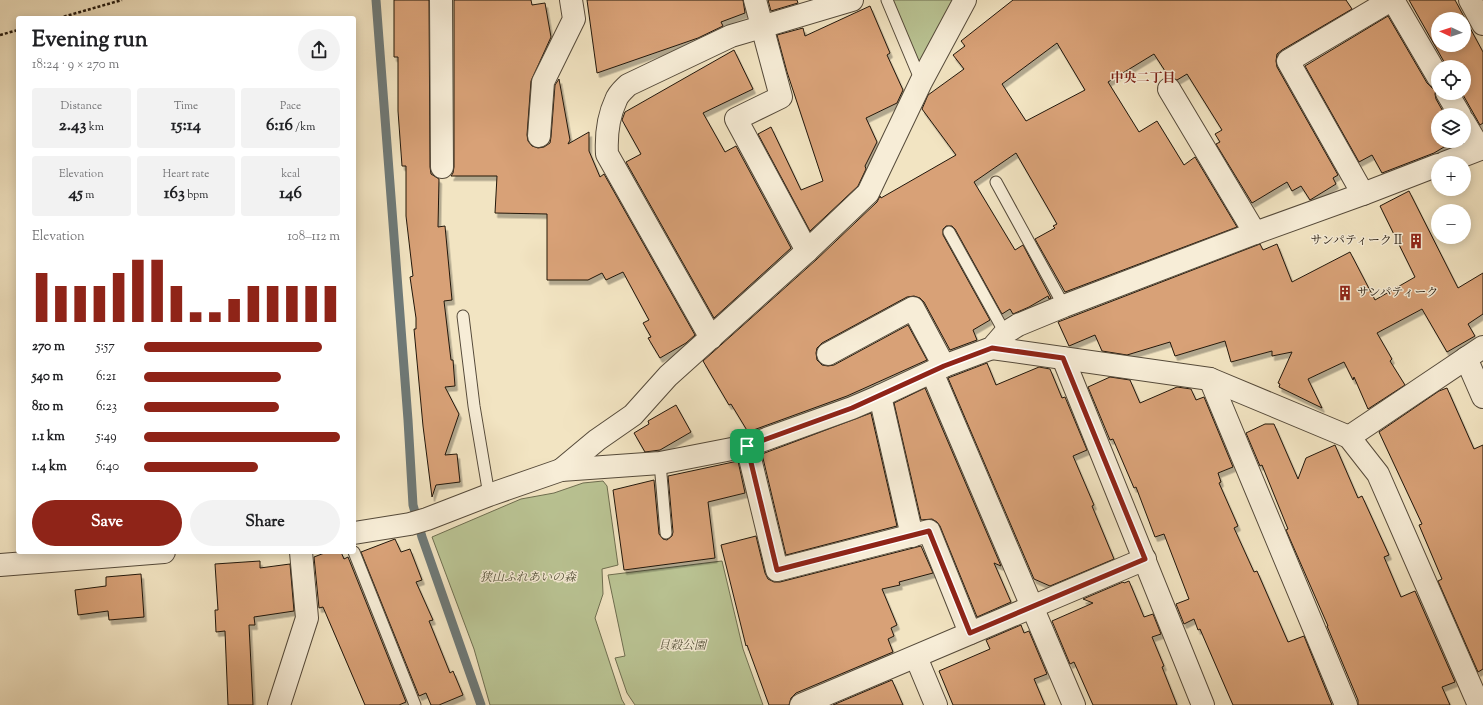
<!DOCTYPE html>
<html lang="en">
<head>
<meta charset="utf-8">
<style>
	:root { --surface:#fff; --page:#f2f2f2; --text:#202124; --muted:#757577; --accent:#8f2418 }
	body { margin:0; font-family:"Sorts Mill Goudy","Noto Serif JP",serif; background:var(--page); color:var(--text); height:100vh; display:flex; flex-direction:column; font-size:15px; white-space:nowrap }
	* { box-sizing:border-box; margin:0 }
	p { font-size:13px; color:var(--muted) }
	.icon { flex:none; width:22px; height:22px; fill:none; stroke:currentColor; stroke-width:2; stroke-linecap:round; stroke-linejoin:round }
	.map { position:relative; flex:1; overflow:hidden }
	.side { position:absolute; left:16px; top:16px; width:340px; height:538px; display:flex; flex-direction:column; background:var(--surface); border-radius:4px; box-shadow:0 2px 10px #0003 }
	.side>* { flex:none }
	.needle { width:26px; rotate:274deg }
	.fabs { position:absolute; left:1431px; top:12px; display:grid; gap:8px }
	.fabs a { display:grid; place-items:center; width:40px; height:40px; border-radius:50%; background:var(--surface); box-shadow:0 2px 10px #0003; font-size:20px }
	.pin { position:absolute; display:grid; place-items:center; width:34px; height:34px; color:#fff; margin:-17px; border-radius:8px; box-shadow:0 2px 6px #0006 }
	.round { display:grid; place-items:center; flex:none; width:42px; height:42px; border-radius:21px; background:var(--page) }
	.overview { display:flex; align-items:center; justify-content:space-between; height:68px; padding:0 16px }
	h1 { font-size:22px; font-weight:700; line-height:30px }
	.metrics { display:grid; grid-template-columns:repeat(3,1fr); gap:6px; height:68px; padding:4px 16px }
	.metrics div { display:grid; align-content:center; border-radius:4px; background:var(--page); text-align:center }
	.metrics b { font-size:17px; font-weight:700 }
	.metrics small { font-size:11px; font-weight:400 }
	.metrics p { font-size:11px }
	.chart { height:112px; padding:8px 16px }
	.chart p { display:flex; justify-content:space-between }
	.chart svg { width:100%; height:72px; margin-top:4px; stroke:var(--accent); stroke-width:6 }
	.action { display:flex; gap:8px; margin-top:auto; padding:8px 16px }
	.action a { flex:1; height:46px; border-radius:24px; background:var(--accent); color:#fff; font-size:16px; font-weight:700; line-height:46px; text-align:center }
	.action a+a { background:var(--page); color:var(--text) }
	ul { padding:0 16px; list-style:none; font-size:13px }
	li { display:grid; grid-template-columns:64px 48px 1fr; align-items:center; height:30px }
	li i { height:10px; border-radius:5px; background:var(--accent) }
	.map>svg:first-child { display:block }
	.green { fill:#bac494; stroke:#6e6e50 }
	.lines { fill:none; stroke-linecap:round; stroke-linejoin:round }
	.stream { stroke:#6e7977; stroke-width:9 }
	.building { fill:#d8a177; stroke:#21170c; fill-rule:evenodd; filter:url(#shadow) }
	.lane-casing { stroke:#554a3a; stroke-width:13 }
	.street-casing { stroke:#554a3a; stroke-width:24 }
	.path { stroke:#21170c; stroke-width:2.5; stroke-dasharray:3 2; stroke-linecap:butt }
	.lane { stroke:#f7edd7; stroke-width:11 }
	.street { stroke:#f7edd7; stroke-width:22 }
	.route-casing { stroke:#fff; stroke-width:8 }
	.route { stroke:#8f2418; stroke-width:5 }
	.labels { text-anchor:middle; dominant-baseline:central; stroke-width:3; stroke-linejoin:round; paint-order:stroke }
	.poi-label { font-size:12px; fill:#21170c; stroke:#f7edd7; text-anchor:end }
	.park-label { font-size:12px; font-style:italic; fill:#57543c; stroke:#f7edd7 }
	.neighbourhood-label { font-size:13px; font-weight:bold; fill:#7a1f14; stroke:#f7edd7 }
</style>
</head>
<body>
<div class="map">
<svg width="1483" height="705" viewBox="0 0 1483 705">
	<defs>
		<filter id="shadow"><feDropShadow dx="2.5" dy="4.5" stdDeviation="0" flood-color="#0004"/></filter>
	</defs>
	<rect width="100%" height="100%" fill="#f2e4c2"/>
	<filter id="stains"><feTurbulence type="fractalNoise" baseFrequency=".005" numOctaves="4"/><feColorMatrix values="0 0 0 0 .2 0 0 0 0 .09 0 0 0 0 .02 0 0 0 .5 -.17"/></filter>
	<radialGradient id="worn" r=".72"><stop offset=".6" stop-color="#630" stop-opacity="0"/><stop offset="1" stop-color="#630" stop-opacity=".3"/></radialGradient>
	<g class="green">
		<path d="M891,0H953L921,68Z"/>
		<path d="M603,481L607,486L618,565L602,569L603,594L595,618L622,700L625,705H490L474,649L432,537L521,499L554,493L583,483Z"/>
		<path d="M722,561L743,649L763,705H635L627,693L615,658L625,656L608,575Z"/>
	</g>
	<g class="lines">
		<path class="stream" d="M376,0L408,420L413,505L422,537L481,705"/>
	</g>
	<g class="building">
		<path d="M394,0H429L430,167L431,174L439,179L438,227L445,226L452,300L444,301L451,360H453L455,386L445,387L459,414L445,455L457,454L460,482L436,485L432,497L423,426L414,329H416V318L410,277L413,276L406,216V166H402L398,111V57H394Z"/>
		<path d="M454,0H531L532,5L545,3L551,37L531,81L527,135L528,141L532,146L538,148L544,147L550,143L551,137L555,85L559,79L570,140L568,144L589,132V151L600,177L604,174L695,335L686,343L660,358L648,338L651,337L643,323L649,320L623,272L606,280L602,273L588,280H547V214L495,213L497,176H451L453,173L454,167Z"/>
		<path d="M587,0H743L745,13L721,22L723,26L698,38L597,73Z"/>
		<path d="M768,0H797L798,3L771,11Z"/>
		<path d="M1013,0H1346L1352,9L1282,50L1277,54L1276,61L1277,67L1338,175L1333,178L1336,184L1310,200L1301,186L1292,191L1287,182L1252,203L1216,144L1220,142L1215,134L1222,130L1187,74L1177,80L1169,77L1154,54L1108,82L1139,132L1157,121L1184,165L1195,157L1237,227L1065,292L1035,239L1055,228L1053,226L1057,224L1016,153L974,182L1015,250L1023,245L1051,298L1049,299L1048,296L1029,307L1013,314L1010,309L1002,314L955,229L952,226H946L943,229V235L990,320L973,330L977,340L950,350L924,302L920,298L914,296L907,297L822,343L817,348L816,353L817,360L822,365L828,366L834,365L908,325L927,360L847,396L748,432L731,404L729,405L703,361L816,260L877,202L880,196L881,198L956,155L922,109L928,95L964,69L953,55L965,46L961,41ZM1057,43L1085,90L1026,121L1002,84Z"/>
		<path d="M1409,0H1455L1483,52V123L1480,125L1462,93H1464V67H1447ZM1438,19H1464V45H1438Z"/>
		<path d="M870,6L890,53L887,55L903,90L897,103L866,118L877,142L865,166L866,169L858,186L810,231L758,134L771,127L801,190L823,181L787,72L777,35L803,28L805,36Z"/>
		<path d="M1388,16L1427,83L1432,88L1436,89L1435,94L1436,99L1445,115H1438V141H1454L1434,153L1382,173L1372,155L1359,162L1305,66Z"/>
		<path d="M734,50L753,89L703,113L725,152L736,146L791,248L714,318L626,162L641,154L622,120L625,112Z"/>
		<path d="M1409,191L1458,288L1483,273V314L1468,324L1475,336L1447,352L1422,309L1377,333L1392,359L1390,361L1405,385L1368,409L1354,377L1353,380L1344,362L1308,379L1322,408L1279,387L1280,384L1278,383L1292,352L1272,356V351L1231,362L1225,341L1175,356L1170,342L1127,355L1102,351L1095,335L1069,346L1058,322L1260,244L1263,250L1277,244L1292,282L1350,252L1375,300L1415,277L1380,206Z"/>
		<path d="M987,363L996,385L1039,367L1050,369L1062,398L1065,397L1087,450L1073,456L1094,505L1092,506L1114,559L1050,586L1034,579L948,378Z"/>
		<path d="M1110,377L1130,380L1140,403L1177,387L1191,389L1196,400L1204,397L1233,467L1218,473L1221,482L1219,483L1238,526L1234,528L1254,572L1257,571L1288,642L1304,636L1332,705H1233L1200,629L1198,630L1194,619L1184,624L1176,604L1189,599L1164,534L1155,537L1136,487L1134,488L1113,439L1110,440L1088,387Z"/>
		<path d="M925,388L1001,566L994,563L1011,602L977,617L940,526L937,522L932,519L921,520L894,403Z"/>
		<path d="M1447,388L1474,449L1483,445V669L1478,672L1438,581L1442,579L1419,525L1422,524L1379,432L1439,391Z"/>
		<path d="M676,405L691,432L660,450L645,452L634,433L649,424L648,421Z"/>
		<path d="M871,413L897,526L786,555L762,454Z"/>
		<path d="M1265,424H1274L1298,479L1306,458L1335,445L1358,498L1362,496L1389,555L1384,557L1401,597L1415,591L1455,682L1442,687L1450,705H1358V700L1327,626H1328L1286,530L1288,529L1262,465L1260,466L1246,433Z"/>
		<path d="M738,461L745,493L708,502L715,558L624,570L613,490L654,480L659,534L663,539L667,540L672,536L673,532L668,476Z"/>
		<path d="M756,536L765,573L768,579L774,582H780L921,546L933,573L899,582L900,585L882,589L897,625L891,628L894,636L888,639L893,652L796,693L791,698L789,705H769L747,645L746,646L721,545Z"/>
		<path d="M395,539L401,552L410,549L422,580L416,582L433,620L429,621L450,673L453,671L463,695L439,705H431L426,693L419,696L361,552Z"/>
		<path d="M327,552H341L344,559L348,557L406,702L399,705H365L323,607L319,608L314,557Z"/>
		<path d="M260,561V568L290,564L294,611L254,617L255,625H249L253,705H228L225,631L216,632L215,610H218L215,564Z"/>
		<path d="M141,574L144,617L109,620L108,611L78,615L75,590L106,586V577Z"/>
		<path d="M1129,581L1144,617L1153,614L1161,634L1152,637L1164,666L1162,667L1177,705H1093L1074,662L1070,664L1052,621L1093,603L1083,599L1123,582L1124,583Z"/>
		<path d="M1021,625L1024,633L1029,631L1047,674L1034,679L1045,705H953L939,671L990,649L986,640Z"/>
		<path d="M892,680L903,705H833Z"/>
	</g>
	<g class="lines">
		<g class="lane-casing">
			<g id="lane">
				<path d="M887,0L921,81"/>
				<path d="M996,182L1064,306"/>
				<path d="M949,232L1005,333"/>
				<path d="M463,316L474,406L489,495"/>
				<path d="M660,463L666,533"/>
				<path d="M354,552L415,705"/>
			</g>
		</g>
		<g class="street-casing">
			<g id="street">
				<path d="M441,0L442,167"/>
				<path d="M755,0L781,97L736,119L807,251"/>
				<path d="M1393,0L1438,77"/>
				<path d="M1470,0L1483,24"/>
				<path d="M1169,89L1255,233"/>
				<path d="M1447,93L1460,115"/>
				<path d="M1464,122L1480,149"/>
				<path d="M539,136L543,82L574,19L571,0"/>
				<path d="M1444,163L1483,148"/>
				<path d="M1363,194L1288,61L1391,0"/>
				<path d="M711,338L607,154C606,136 608,117 616,100C618,94 624,89 628,85L731,36L852,0"/>
				<path d="M992,348L1210,379L1349,437L1378,474L1479,705"/>
				<path d="M828,354L913,308L944,366"/>
				<path d="M1063,358L1203,705"/>
				<path d="M1466,358L1483,397"/>
				<path d="M932,372L1074,705"/>
				<path d="M1210,379L1346,705"/>
				<path d="M880,396L912,536"/>
				<path d="M1349,437L1483,347"/>
				<path d="M747,446L777,570L929,531L970,633"/>
				<path d="M561,470L597,440L633,415L668,376L807,251L868,193L921,82L965,0"/>
				<path d="M354,533L410,524L427,519L489,495L561,470L660,463L747,446L852,408L880,396L944,366L992,348L1005,333L1018,325L1064,306L1255,233L1363,194L1438,165"/>
				<path d="M0,565L164,552"/>
				<path d="M916,657L936,705"/>
				<path d="M279,705L307,618L301,552"/>
				<path d="M801,705L1145,559"/>
			</g>
		</g>
		<g class="path">
			<path d="M59,18L122,0"/>
			<path d="M0,35L18,30"/>
		</g>
		<use href="#lane" class="lane"/>
		<use href="#street" class="street"/>
	</g>
	<g class="lines">
		<g class="route-casing">
			<path id="route" d="M992,348L1063,358L1145,559L970,633L929,531L777,570L747,446L852,408L944,366Z"/>
		</g>
		<use href="#route" class="route"/>
	</g>
	<defs>
		<g id="building-bare" transform="scale(1.2)"><path d="M-4-6H4V6H1V3H-1V6H-4ZM-2.5-4.3h1.7v1.8h-1.7ZM.8-4.3h1.7v1.8H.8ZM-2.5-1h1.7V.8h-1.7ZM.8-1h1.7V.8H.8Z" fill="#8f2418" stroke="#f7edd7" stroke-width="2.5" paint-order="stroke"/></g>
	</defs>
	<g fill-rule="evenodd">
		<use href="#building-bare" x="1416" y="241"/>
		<use href="#building-bare" x="1345" y="293"/>
	</g>
	<g class="labels">
		<g class="poi-label">
			<text x="1404" y="241">サンパティークⅡ</text>
			<text x="1357" y="293" text-anchor="start">サンパティーク</text>
		</g>
		<g class="park-label">
			<text x="528" y="578">狭山ふれあいの森</text>
			<text x="682" y="646">貝穀公園</text>
		</g>
		<g class="neighbourhood-label">
			<text x="1143" y="79">中央二丁目</text>
		</g>
	</g>
	<rect width="100%" height="100%" filter="url(#stains)"/>
	<rect width="100%" height="100%" fill="url(#worn)"/>
</svg>
<div class="fabs">
<a><svg class="needle" viewBox="-14 -14 28 28"><path d="M0-13l5 13h-10z" fill="#e53935"/><path d="M0 13l5-13h-10z" fill="#757577"/></svg></a>
<a><svg class="icon" aria-label="locate" viewBox="0 0 24 24"><circle cx="12" cy="12" r="6"/><path d="M12 2v4M12 18v4M2 12h4M18 12h4"/></svg></a>
<a><svg class="icon" aria-label="layers" viewBox="0 0 24 24"><path d="M12 4l9 5-9 5-9-5zM3 14l9 5 9-5"/></svg></a>
<a>+</a>
<a>−</a>
</div>
<div class="pin" style="left:747px;top:446px;background:#1e9e55"><svg class="icon" aria-label="arrive" viewBox="0 0 24 24"><path d="M6 21V4h12l-3 4 3 4H6"/></svg></div>
<section class="side">
<div class="overview"><div><h1>Evening run</h1><p>18:24 · 9 × 270 m</p></div><a class="round"><svg class="icon" aria-label="share" viewBox="0 0 24 24"><path d="M12 15V3M7 8l5-5 5 5M5 13v7h14v-7"/></svg></a></div>
<div class="metrics">
<div><p>Distance</p><b>2.43<small> km</small></b></div>
<div><p>Time</p><b>15:14</b></div>
<div><p>Pace</p><b>6:16<small> /km</small></b></div>
</div>
<div class="metrics">
<div><p>Elevation</p><b>45<small> m</small></b></div>
<div><p>Heart rate</p><b>163<small> bpm</small></b></div>
<div><p>kcal</p><b>146</b></div>
</div>
<div class="chart"><p><span>Elevation</span>108–112 m</p>
<svg viewBox="0 0 160 44" preserveAspectRatio="none"><path d="M5 44V14M15 44V22M25 44V22M35 44V22M45 44V14M55 44V6M65 44V6M75 44V22M85 44V38M95 44V38M105 44V30M115 44V22M125 44V22M135 44V22M145 44V22M155 44V22"/></svg>
</div>
<ul>
<li><b>270 m</b>5:57<i style="width:91%"></i></li>
<li><b>540 m</b>6:21<i style="width:70%"></i></li>
<li><b>810 m</b>6:23<i style="width:69%"></i></li>
<li><b>1.1 km</b>5:49<i style="width:100%"></i></li>
<li><b>1.4 km</b>6:40<i style="width:58%"></i></li>
</ul>
<div class="action"><a>Save</a><a>Share</a></div>
</section>
</div>
</body>
</html>
